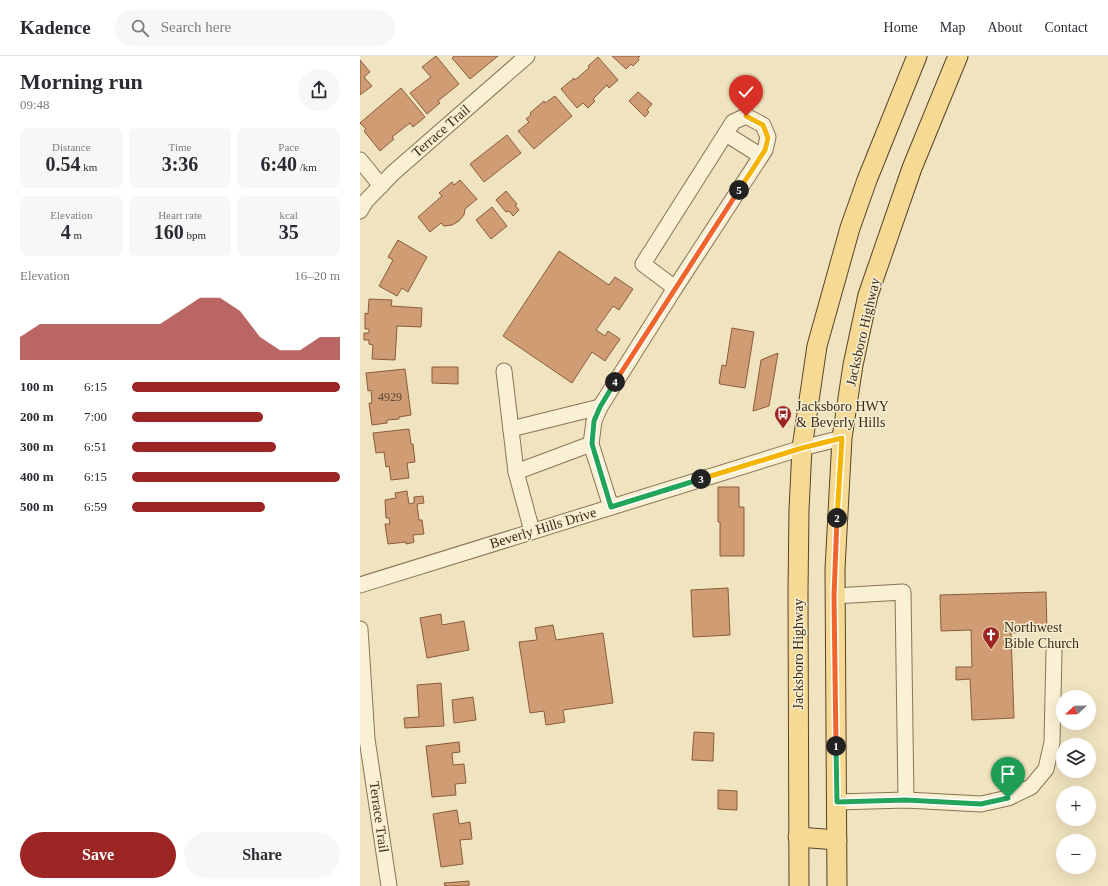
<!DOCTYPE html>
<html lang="en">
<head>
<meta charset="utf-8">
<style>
	:root { --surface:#fff; --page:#f7f7f7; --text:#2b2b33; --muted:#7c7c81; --line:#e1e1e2; --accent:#9c2623 }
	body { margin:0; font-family:Georgia,serif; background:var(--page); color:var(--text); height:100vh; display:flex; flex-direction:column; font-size:15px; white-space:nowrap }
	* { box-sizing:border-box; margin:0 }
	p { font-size:13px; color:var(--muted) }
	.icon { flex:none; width:22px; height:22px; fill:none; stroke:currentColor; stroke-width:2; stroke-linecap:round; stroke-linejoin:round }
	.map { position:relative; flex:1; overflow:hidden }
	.drawer { display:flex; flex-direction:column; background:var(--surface); width:360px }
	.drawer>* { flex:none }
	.needle { width:26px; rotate:248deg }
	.fabs { position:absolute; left:696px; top:634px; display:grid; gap:8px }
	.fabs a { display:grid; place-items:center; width:40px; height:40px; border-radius:50%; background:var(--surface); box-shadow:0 4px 16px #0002; font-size:20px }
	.pin { position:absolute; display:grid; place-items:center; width:34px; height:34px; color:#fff; margin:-41px -17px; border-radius:50% 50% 50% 0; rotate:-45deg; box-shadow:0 0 4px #0007 }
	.pin .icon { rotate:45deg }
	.km { position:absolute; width:20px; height:20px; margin:-10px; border-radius:50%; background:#222; color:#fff; font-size:11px; line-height:20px; text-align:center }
	.round { display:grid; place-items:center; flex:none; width:42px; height:42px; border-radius:21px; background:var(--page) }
	.head { display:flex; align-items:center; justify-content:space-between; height:68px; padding:0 20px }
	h1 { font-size:22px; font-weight:700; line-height:30px }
	.stats { display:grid; grid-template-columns:repeat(3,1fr); gap:6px; height:68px; padding:4px 20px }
	.stats div { display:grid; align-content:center; border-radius:8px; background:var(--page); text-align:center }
	.stats b { font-size:20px; font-weight:700 }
	.stats small { font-size:11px; font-weight:400 }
	.stats p { font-size:11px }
	.chart { height:112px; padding:8px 20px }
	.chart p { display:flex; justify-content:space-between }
	.chart svg { width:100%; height:72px; margin-top:4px; fill:var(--accent); opacity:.7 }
	.action { display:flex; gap:8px; margin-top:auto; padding:8px 20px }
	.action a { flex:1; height:46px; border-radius:24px; background:var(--accent); color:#fff; font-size:16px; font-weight:700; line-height:46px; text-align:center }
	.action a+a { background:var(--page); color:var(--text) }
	ul { padding:0 20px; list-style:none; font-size:13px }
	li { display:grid; grid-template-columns:64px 48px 1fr; align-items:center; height:30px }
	li i { height:10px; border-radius:5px; background:var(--accent) }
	header { display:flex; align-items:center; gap:24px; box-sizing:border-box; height:56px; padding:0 20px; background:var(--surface); border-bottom:1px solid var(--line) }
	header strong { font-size:19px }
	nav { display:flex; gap:22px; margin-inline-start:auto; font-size:14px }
	.search { width:280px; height:36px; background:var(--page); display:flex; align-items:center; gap:10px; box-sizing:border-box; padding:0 14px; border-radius:22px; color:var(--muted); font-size:15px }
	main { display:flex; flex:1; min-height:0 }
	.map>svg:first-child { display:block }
	.building { fill:#d09c73; stroke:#8a5c3b }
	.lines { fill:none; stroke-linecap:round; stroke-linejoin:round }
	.minor-casing { stroke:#8a7357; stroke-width:17 }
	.major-casing { stroke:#57412b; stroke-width:21 }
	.minor { stroke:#faf0d3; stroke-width:15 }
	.major { stroke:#f6da94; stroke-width:19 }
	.split-1-casing { stroke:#fff; stroke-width:8 }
	.split-2-casing { stroke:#fff; stroke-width:8 }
	.split-3-casing { stroke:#fff; stroke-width:8 }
	.split-4-casing { stroke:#fff; stroke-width:8 }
	.split-5-casing { stroke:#fff; stroke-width:8 }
	.split-6-casing { stroke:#fff; stroke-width:8 }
	.split-1 { stroke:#22a559; stroke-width:5 }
	.split-2 { stroke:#f0652b; stroke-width:5 }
	.split-3 { stroke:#f5b400; stroke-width:5 }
	.split-4 { stroke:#22a559; stroke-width:5 }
	.split-5 { stroke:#f0652b; stroke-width:5 }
	.split-6 { stroke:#f5b400; stroke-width:5 }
	.labels { text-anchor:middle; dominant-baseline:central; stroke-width:3; stroke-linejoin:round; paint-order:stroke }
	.number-label { font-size:12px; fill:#5e4632 }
	.street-label { font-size:14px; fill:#382a1c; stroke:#f7edcf }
	.poi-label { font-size:14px; fill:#382a1c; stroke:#f7edcf; text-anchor:start }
</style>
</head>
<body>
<header>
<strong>Kadence</strong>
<div class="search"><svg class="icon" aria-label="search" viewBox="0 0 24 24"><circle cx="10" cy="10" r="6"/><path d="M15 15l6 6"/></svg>Search here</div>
<nav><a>Home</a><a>Map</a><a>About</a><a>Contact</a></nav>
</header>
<main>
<section class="drawer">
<div class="head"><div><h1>Morning run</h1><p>09:48</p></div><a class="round"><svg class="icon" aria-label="share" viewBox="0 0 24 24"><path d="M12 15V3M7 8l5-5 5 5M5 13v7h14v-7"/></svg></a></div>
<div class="stats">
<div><p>Distance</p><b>0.54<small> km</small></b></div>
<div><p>Time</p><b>3:36</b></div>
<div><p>Pace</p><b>6:40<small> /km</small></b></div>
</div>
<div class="stats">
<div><p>Elevation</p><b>4<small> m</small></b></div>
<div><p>Heart rate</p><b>160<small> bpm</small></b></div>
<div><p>kcal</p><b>35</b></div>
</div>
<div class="chart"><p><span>Elevation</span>16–20 m</p>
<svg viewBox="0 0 160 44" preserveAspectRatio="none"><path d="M0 44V30L10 22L20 22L30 22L40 22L50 22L60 22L70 22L80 14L90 6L100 6L110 14L120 30L130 38L140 38L150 30L160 30V44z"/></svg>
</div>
<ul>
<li><b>100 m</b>6:15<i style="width:100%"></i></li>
<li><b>200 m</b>7:00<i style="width:63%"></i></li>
<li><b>300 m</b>6:51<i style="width:69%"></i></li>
<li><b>400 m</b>6:15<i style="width:100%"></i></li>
<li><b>500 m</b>6:59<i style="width:64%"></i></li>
</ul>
<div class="action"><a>Save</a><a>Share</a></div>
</section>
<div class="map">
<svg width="748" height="830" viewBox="0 0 748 830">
	<rect width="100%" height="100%" fill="#f0e3bf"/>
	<g class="building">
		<path d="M76,0L99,28L78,45L80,47L67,58L50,37L71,21L62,11Z"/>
		<path d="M94,0H138L110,23L92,2Z"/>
		<path d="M252,0H280L278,2L279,4L273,10L271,8L266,13Z"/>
		<path d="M238,1L258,24L249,32L247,29L233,43L235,45L228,52L223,47L217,52L201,33L214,22L215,24L229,12L228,10Z"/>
		<path d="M0,4L10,16L4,21L12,30L0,39Z"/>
		<path d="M41,32L65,61L53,71L50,67L32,81L34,83L20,95L4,75L6,73L0,67Z"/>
		<path d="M278,36L292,48L287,54L289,56L285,61L269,45Z"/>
		<path d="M195,40L212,60L174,93L158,75L169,66L166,63L171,59L170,57L184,45L185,47Z"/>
		<path d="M147,79L161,97L124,126L110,108Z"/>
		<path d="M100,124L117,143L105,153L104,159L99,165L92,169L84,170L81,167L70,176L58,161L82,140L79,137L92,126L94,129Z"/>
		<path d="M146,135L157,148L155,149L159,154L153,160L149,155L146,156L136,144Z"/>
		<path d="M132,151L147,170L131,183L116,164Z"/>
		<path d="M38,184L67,201L48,236L42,232L37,240L19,230L33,204L28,201Z"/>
		<path d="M199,195L249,229L255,221L273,233L259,254L253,250L236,274L245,280L248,275L260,283L245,305L232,296L212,327L143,280Z"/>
		<path d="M9,243L32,244L31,250L62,252L61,271L37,270L35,304L12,303L13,289L9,288V284H4V277H9V273H5V257L8,258Z"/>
		<path d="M372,272L394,276L385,332L360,328L359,327L362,309L366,310Z"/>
		<path d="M418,297L409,350L393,355L401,304Z"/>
		<path d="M72,311H98V328L72,327Z"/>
		<path d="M45,313L51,359L39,361V363L27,364V367L12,369L9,347H12L11,334L8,335L6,317Z"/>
		<path d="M49,373L51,388H53L55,406L47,407L49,422L31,424L29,410L26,411L24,396L16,397L13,377Z"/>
		<path d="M358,431H379V451H384V500H360V466H358Z"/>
		<path d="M47,435L49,448L54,447V441L63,440L64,447L57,448L59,464H62L64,478L53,479L54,486L51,487L46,488V486L28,488L25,468H30L29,462H26L25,444L36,442L35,437Z"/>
		<path d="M368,532L370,579L333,581L331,534Z"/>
		<path d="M686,536L687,575L651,577L654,662L612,664L610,623L596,624V611H612L611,574L581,575L580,539Z"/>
		<path d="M81,558L82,569L104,565L109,594L67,602L60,562Z"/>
		<path d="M193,569L196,584L243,577L253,647L203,654L205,666L186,669L184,655L170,657L159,586L177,584L175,572Z"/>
		<path d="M81,627L84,670L45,672L44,662L59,661L57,629Z"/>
		<path d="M113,641L116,664L94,667L92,644Z"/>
		<path d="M334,676L354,677L353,705L332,704Z"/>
		<path d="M99,686L100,696L92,697L93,709L104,708L106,727L95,728L96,739L72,741L66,690Z"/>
		<path d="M358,734L377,735V754L358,753Z"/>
		<path d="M97,754L99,768L110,766L112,783L100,784L103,808L81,811L73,758Z"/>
		<path d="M109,825V830H85L84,827Z"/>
	</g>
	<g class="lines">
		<g class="minor-casing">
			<g id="minor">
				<path d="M366,78L401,100"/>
				<path d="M0,104L21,130"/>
				<path d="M0,155L6,145L33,117L167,0"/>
				<path d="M144,315L156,416"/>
				<path d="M151,373L240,351"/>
				<path d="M251,451L231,388L234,365L240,351L315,232L283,208L373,66L386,60L403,69L408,81L405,94L315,232"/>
				<path d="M172,475L156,416L231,388"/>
				<path d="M0,529L442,392L482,382"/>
				<path d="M474,540L543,536L546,744"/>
				<path d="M0,573L7,683L29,830"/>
				<path d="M477,746L546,744L621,748L648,742L671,731L686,713L692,686L694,596"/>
			</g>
		</g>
		<g class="major-casing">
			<g id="major">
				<path d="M438,781L477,784"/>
				<path d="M439,830L438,536L439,454L442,392L457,290L490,172L507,124L557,0"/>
				<path d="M477,830L475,513L482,382L493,309L508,239L552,112L598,0"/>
			</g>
		</g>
		<use href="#minor" class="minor"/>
		<use href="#major" class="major"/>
	</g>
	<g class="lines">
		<g class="split-1-casing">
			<path id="split-1" d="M476,690L477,746L546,744L621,748L648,742"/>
		</g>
		<g class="split-2-casing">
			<path id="split-2" d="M476,690L474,540L477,462"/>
		</g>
		<g class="split-3-casing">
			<path id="split-3" d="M341,423L442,392L482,382L477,462"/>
		</g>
		<g class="split-4-casing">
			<path id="split-4" d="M255,326L240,351L234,365L232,388L251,451L341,423"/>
		</g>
		<g class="split-5-casing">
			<path id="split-5" d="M255,326L379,134"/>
		</g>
		<g class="split-6-casing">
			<path id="split-6" d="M379,134L405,94L408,82L403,69L386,60"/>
		</g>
		<use href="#split-1" class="split-1"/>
		<use href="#split-2" class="split-2"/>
		<use href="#split-3" class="split-3"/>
		<use href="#split-4" class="split-4"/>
		<use href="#split-5" class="split-5"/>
		<use href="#split-6" class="split-6"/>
	</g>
	<defs>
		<g id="bus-pin" transform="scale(0.9)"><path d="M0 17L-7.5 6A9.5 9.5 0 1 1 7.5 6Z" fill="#9c2623" stroke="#f7edcf"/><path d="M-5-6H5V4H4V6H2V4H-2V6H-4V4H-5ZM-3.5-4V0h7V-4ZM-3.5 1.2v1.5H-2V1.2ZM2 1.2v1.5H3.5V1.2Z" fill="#fff"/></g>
		<g id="church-pin" transform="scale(0.9)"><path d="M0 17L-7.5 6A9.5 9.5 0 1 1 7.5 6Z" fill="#9c2623" stroke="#f7edcf"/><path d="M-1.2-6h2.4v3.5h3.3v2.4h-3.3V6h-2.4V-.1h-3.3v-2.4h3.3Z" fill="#fff"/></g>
	</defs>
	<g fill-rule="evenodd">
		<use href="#bus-pin" x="423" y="358"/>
		<use href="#church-pin" x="631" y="579"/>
	</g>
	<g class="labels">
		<g class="number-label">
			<text x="30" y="341">4929</text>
		</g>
		<g class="street-label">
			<text transform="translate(81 75) rotate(-41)">Terrace Trail</text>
			<text transform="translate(503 276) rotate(-77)">Jacksboro Highway</text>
			<text transform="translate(183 472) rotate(-17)">Beverly Hills Drive</text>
			<text transform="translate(438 598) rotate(-90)">Jacksboro Highway</text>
			<text transform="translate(19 761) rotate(82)">Terrace Trail</text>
		</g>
		<g class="poi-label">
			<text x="436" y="350">Jacksboro HWY<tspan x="436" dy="16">&amp; Beverly Hills</tspan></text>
			<text x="644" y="571">Northwest<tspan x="644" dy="16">Bible Church</tspan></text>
		</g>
	</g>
</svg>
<div class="fabs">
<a><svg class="needle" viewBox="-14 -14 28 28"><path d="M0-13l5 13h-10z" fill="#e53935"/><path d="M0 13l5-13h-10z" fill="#7c7c81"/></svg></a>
<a><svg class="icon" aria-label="layers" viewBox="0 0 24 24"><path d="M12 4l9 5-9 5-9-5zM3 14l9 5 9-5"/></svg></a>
<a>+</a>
<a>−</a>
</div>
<div class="pin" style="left:648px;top:742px;background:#1e9e55"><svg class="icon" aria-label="arrive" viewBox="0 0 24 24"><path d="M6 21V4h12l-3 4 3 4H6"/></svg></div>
<div class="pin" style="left:386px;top:60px;background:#d93025"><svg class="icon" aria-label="check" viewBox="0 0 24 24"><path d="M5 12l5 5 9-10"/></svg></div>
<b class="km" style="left:476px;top:690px">1</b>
<b class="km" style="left:477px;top:462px">2</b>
<b class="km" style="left:341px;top:423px">3</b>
<b class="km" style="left:255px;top:326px">4</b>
<b class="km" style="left:379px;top:134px">5</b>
</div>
</main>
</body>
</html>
